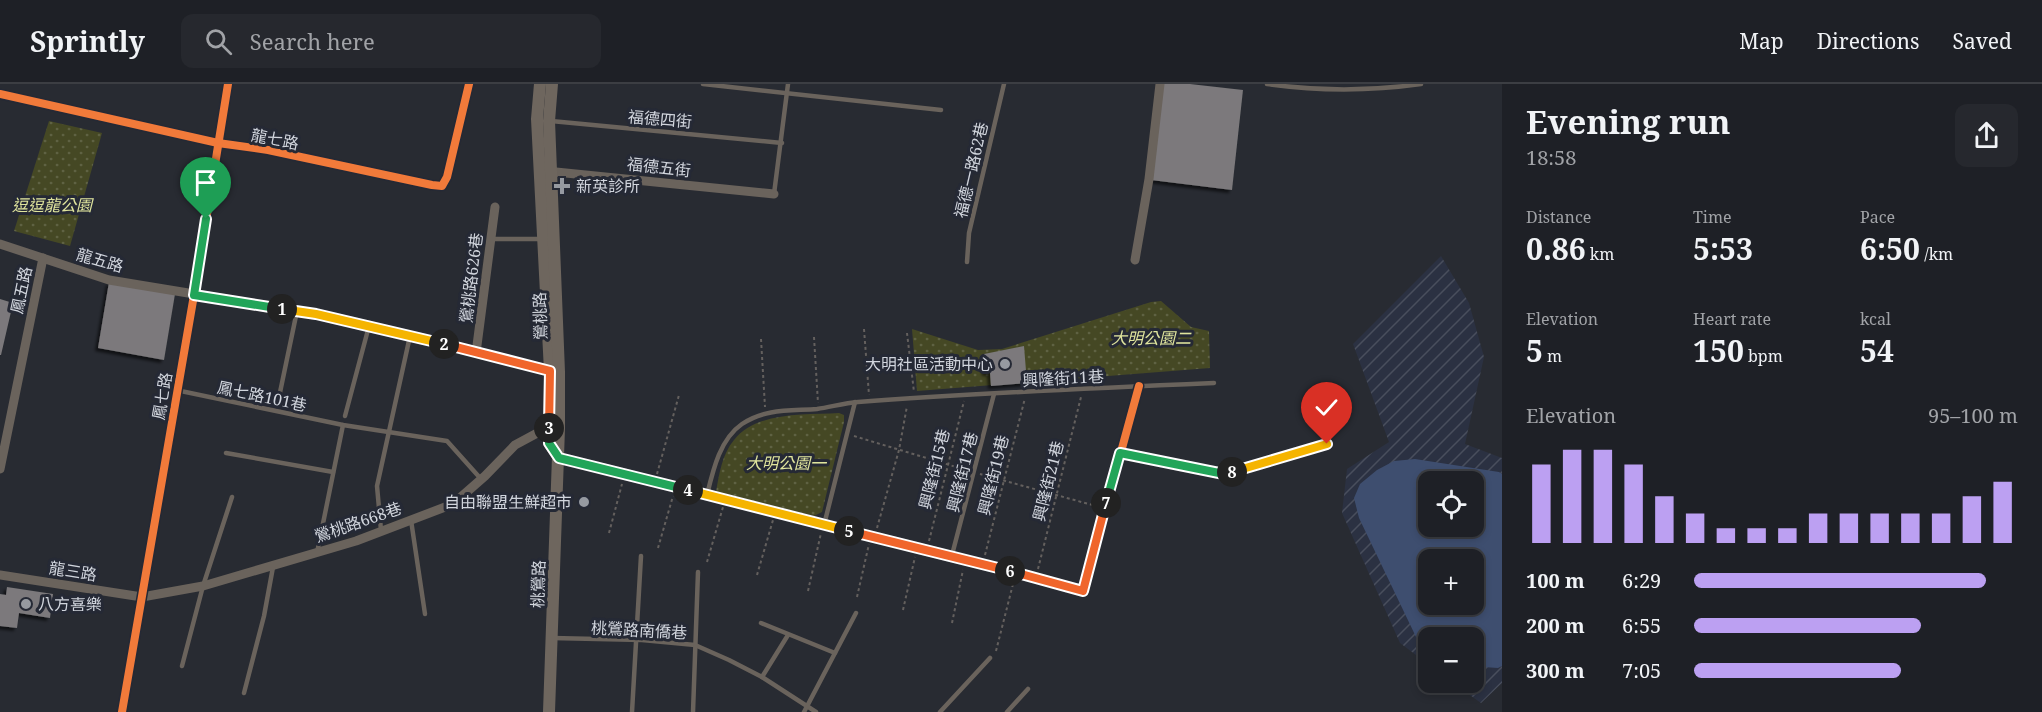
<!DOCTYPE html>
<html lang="en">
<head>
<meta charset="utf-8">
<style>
	:root { --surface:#1e2026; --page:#26282e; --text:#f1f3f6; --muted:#a1a3a7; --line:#3c3e43; --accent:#bca0f2 }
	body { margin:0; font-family:"Noto Serif","Noto Sans TC",serif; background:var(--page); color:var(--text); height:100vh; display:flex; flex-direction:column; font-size:22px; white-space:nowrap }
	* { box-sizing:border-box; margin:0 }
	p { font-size:20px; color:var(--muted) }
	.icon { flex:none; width:33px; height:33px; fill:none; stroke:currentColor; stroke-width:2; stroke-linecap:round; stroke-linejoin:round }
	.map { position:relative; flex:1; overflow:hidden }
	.sheet { display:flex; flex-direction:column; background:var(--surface); width:540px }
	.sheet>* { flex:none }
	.fabs { position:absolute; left:1418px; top:387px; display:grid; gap:12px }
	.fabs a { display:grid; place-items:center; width:66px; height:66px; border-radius:12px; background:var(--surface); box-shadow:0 3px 9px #0003,0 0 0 2px var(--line); font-size:30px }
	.pin { position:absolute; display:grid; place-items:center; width:51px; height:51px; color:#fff; margin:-62px -26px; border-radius:50% 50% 50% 0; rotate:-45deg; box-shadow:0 0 6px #0007 }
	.pin .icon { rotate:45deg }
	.km { position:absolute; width:30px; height:30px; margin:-15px; border-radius:50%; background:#222; color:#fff; font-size:16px; line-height:30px; text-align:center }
	.round { display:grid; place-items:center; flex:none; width:63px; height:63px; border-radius:12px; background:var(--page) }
	.summary { display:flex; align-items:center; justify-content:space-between; height:102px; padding:0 24px }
	h1 { font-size:33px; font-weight:700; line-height:45px }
	.figures { display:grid; grid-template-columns:repeat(3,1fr); gap:9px; height:102px; padding:6px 24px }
	.figures div { display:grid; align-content:center }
	.figures b { font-size:30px; font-weight:700 }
	.figures small { font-size:16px; font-weight:400 }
	.figures p { font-size:16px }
	.chart { height:168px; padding:12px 24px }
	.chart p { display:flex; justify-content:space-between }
	.chart svg { width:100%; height:108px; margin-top:6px; stroke:var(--accent); stroke-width:6 }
	ul { padding:0 24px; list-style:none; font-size:20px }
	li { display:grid; grid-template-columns:96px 72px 1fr; align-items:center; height:45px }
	li i { height:15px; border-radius:8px; background:var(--accent) }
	header { display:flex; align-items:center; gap:36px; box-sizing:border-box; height:84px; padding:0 30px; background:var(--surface); border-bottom:2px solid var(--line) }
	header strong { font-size:28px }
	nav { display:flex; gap:33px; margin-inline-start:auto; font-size:21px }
	.search { width:420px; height:54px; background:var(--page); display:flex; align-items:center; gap:15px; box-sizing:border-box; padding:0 21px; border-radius:12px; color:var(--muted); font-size:22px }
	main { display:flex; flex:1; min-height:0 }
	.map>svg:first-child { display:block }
	.industrial { fill:url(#industrial-furrows); fill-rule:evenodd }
	.park { fill:url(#park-dots) }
	.water { fill:#3e4e6f; fill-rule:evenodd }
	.building { fill:#7b797b; filter:url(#shadow) }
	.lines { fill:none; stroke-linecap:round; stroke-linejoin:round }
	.path { stroke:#64605e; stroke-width:2; stroke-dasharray:3 3; stroke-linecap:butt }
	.service { stroke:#6a635c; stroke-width:4.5 }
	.minor { stroke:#6a635c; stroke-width:9 }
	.secondary { stroke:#6e665e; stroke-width:12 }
	.cycleway-casing { stroke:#252935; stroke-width:11 }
	.cycleway { stroke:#f17a3a; stroke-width:8 }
	.split-1-casing { stroke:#fff; stroke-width:12 }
	.split-2-casing { stroke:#fff; stroke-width:12 }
	.split-3-casing { stroke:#fff; stroke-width:12 }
	.split-4-casing { stroke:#fff; stroke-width:12 }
	.split-5-casing { stroke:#fff; stroke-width:12 }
	.split-6-casing { stroke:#fff; stroke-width:12 }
	.split-7-casing { stroke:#fff; stroke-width:12 }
	.split-8-casing { stroke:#fff; stroke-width:12 }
	.split-9-casing { stroke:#fff; stroke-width:12 }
	.split-1 { stroke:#22a559; stroke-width:8 }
	.split-2 { stroke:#f5b400; stroke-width:8 }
	.split-3 { stroke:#f0652b; stroke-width:8 }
	.split-4 { stroke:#22a559; stroke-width:8 }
	.split-5 { stroke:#f5b400; stroke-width:8 }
	.split-6 { stroke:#f0652b; stroke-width:8 }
	.split-7 { stroke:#f0652b; stroke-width:8 }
	.split-8 { stroke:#22a559; stroke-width:8 }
	.split-9 { stroke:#f5b400; stroke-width:8 }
	.poi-dot { fill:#969aa1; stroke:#252935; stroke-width:2 }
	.labels { text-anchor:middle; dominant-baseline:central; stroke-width:6; stroke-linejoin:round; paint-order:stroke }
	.street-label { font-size:16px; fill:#d1d5dd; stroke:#252935 }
	.poi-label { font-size:16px; fill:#d1d5dd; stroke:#252935; text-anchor:start }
	.park-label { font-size:16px; font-style:italic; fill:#e0e59d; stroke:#252935 }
</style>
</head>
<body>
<header>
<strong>Sprintly</strong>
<div class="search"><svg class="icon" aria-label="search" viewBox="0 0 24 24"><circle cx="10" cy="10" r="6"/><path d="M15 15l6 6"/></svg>Search here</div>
<nav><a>Map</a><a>Directions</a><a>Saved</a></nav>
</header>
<main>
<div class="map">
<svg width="1502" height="628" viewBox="0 0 1502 628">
	<defs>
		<pattern id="industrial-furrows" width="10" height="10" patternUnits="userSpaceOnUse" patternTransform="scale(1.5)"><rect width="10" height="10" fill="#2b3142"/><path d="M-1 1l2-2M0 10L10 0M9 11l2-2" fill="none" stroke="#494e5d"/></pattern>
		<pattern id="park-dots" width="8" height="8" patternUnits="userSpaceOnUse" patternTransform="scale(1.5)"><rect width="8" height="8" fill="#454824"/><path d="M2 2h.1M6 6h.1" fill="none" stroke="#5f6243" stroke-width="1.8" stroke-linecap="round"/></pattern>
		<filter id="shadow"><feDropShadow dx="-3" dy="3" stdDeviation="1.5" flood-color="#0009"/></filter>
	</defs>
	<rect width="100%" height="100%" fill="#282b32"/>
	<path class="industrial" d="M1441,172L1469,219L1484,273L1465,360L1502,374V599L1481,619L1453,599L1473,598V554H1428V580L1400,559L1342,429L1347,385L1389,358L1353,260ZM1428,398H1473V442H1428ZM1428,476H1473V520H1428Z"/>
	<g class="park">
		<path d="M49,37L102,49L70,162L14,147Z"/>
		<path d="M1161,217L1191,243L1209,247L1210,284L917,307L912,245L978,266L1002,265L1151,218Z"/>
		<path d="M839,329L844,331V338L822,428L814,432L716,408C719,391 722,370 734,356C757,327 806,331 839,329Z"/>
	</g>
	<path class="water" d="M1415,375L1499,388L1502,390V582L1498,584L1483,583L1473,589V554H1428V578L1359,434L1354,414L1360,400L1377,386L1394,377ZM1428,398H1473V442H1428ZM1428,476H1473V520H1428Z"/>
	<g class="building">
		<path d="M1162,0H1190L1243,6L1232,106L1151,96Z"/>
		<path d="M109,198L175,210L164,276L98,264Z"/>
		<path d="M0,215L13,219L1,271H0Z"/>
		<path d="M1024,262L1027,299L991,302L990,289H985L984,270Z"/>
		<path d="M7,503L53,510L50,534L19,529L17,544L0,542V510L6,511Z"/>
	</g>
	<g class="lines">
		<g class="path">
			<path d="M864,245L869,311"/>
			<path d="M907,249L914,308"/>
			<path d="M814,253L818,319"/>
			<path d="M761,255L765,323"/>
			<path d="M854,352L966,386"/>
			<path d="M657,390L679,311"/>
			<path d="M980,390L1096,422"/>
			<path d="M877,444L899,366L907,322"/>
			<path d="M609,449L622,400"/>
			<path d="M929,457L964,317"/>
			<path d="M658,464L673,412"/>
			<path d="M985,471L1025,314"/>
			<path d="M707,478L723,423"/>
			<path d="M1038,485L1081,313"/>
			<path d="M757,491L773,436"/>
			<path d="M808,507L821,449"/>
			<path d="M857,513L869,460"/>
			<path d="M903,526L915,473"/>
			<path d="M952,539L963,486"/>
			<path d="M996,567L1013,500"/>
		</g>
		<g class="service">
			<path d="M703,0L941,26"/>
			<path d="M1267,0C1317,7 1371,7 1421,0"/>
			<path d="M551,37L782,59"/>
			<path d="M774,110L788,0"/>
			<path d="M491,155H542"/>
			<path d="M967,178L969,149L1004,0"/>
			<path d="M176,306L343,341L447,357L481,395"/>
			<path d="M278,318L297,227"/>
			<path d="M345,332L369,242"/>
			<path d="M226,369L333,388"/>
			<path d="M1121,369L1224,390L1327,360"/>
			<path d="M707,411C713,386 720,355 742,340C766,324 791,327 817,325C831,323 844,319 858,318C976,309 1095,304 1214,299"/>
			<path d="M411,436L425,530"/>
			<path d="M824,441L855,318"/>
			<path d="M381,446L377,402L410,252"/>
			<path d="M317,469L343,341"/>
			<path d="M952,471L994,310"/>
			<path d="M761,539L835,569"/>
			<path d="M552,554L642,556L695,561L729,576L762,593L816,628"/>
			<path d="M182,582L203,502L232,413"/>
			<path d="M762,593L788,551"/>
			<path d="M244,609L264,532L273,483"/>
			<path d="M632,628L641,472"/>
			<path d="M693,628L698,488"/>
			<path d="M804,628L856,529"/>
			<path d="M940,628L990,574"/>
			<path d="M1007,628L1028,605"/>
		</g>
		<g class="minor">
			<path d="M0,10L218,59L268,66L432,101L442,102L447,93L469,0"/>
			<path d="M546,87L774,110"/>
			<path d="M0,160L109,196L316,230L555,287"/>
			<path d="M1135,176L1149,95L1160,0"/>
			<path d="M476,269L495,123"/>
			<path d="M559,374C734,418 909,460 1083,507L1139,302"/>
			<path d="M0,385L43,174"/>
			<path d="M0,491L142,513L203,502L356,457L453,420L485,392L515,361L541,347L554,344"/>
			<path d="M122,628L194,211L228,0"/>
		</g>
		<g class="secondary">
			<path d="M540,0L537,35L550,287L549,359L559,374"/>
			<path d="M549,628L559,344V288L549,37L552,0"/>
		</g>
		<g class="cycleway-casing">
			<g id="cycleway">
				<path d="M0,10L218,59L268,66L432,101L442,102L447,93L469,0"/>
				<path d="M559,374C734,418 909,460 1083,507L1139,302"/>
				<path d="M122,628L194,211L228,0"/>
			</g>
		</g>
		<use href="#cycleway" class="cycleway"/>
	</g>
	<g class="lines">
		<g class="split-1-casing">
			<path id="split-1" d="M206,135L194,211L282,225"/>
		</g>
		<g class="split-2-casing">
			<path id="split-2" d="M282,225L316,230L444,260"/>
		</g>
		<g class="split-3-casing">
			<path id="split-3" d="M444,260L550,287L549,344"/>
		</g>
		<g class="split-4-casing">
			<path id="split-4" d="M549,344V359L559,374L688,406"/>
		</g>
		<g class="split-5-casing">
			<path id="split-5" d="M688,406L849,447"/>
		</g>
		<g class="split-6-casing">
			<path id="split-6" d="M849,447L1010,487"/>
		</g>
		<g class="split-7-casing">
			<path id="split-7" d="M1010,487L1083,507L1106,419"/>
		</g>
		<g class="split-8-casing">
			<path id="split-8" d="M1106,419L1120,369L1224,390L1232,388"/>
		</g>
		<g class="split-9-casing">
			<path id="split-9" d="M1232,388L1327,360"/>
		</g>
		<use href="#split-1" class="split-1"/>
		<use href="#split-2" class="split-2"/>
		<use href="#split-3" class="split-3"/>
		<use href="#split-4" class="split-4"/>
		<use href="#split-5" class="split-5"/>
		<use href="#split-6" class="split-6"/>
		<use href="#split-7" class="split-7"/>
		<use href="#split-8" class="split-8"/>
		<use href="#split-9" class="split-9"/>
	</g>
	<g class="poi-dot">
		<path d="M559 93h6v6h6v6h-6v6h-6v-6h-6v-6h6z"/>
		<circle cx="1005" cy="280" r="6"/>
		<circle cx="584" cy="418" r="6"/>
		<circle cx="26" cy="520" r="6"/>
	</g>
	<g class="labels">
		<g class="street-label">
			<text transform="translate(660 35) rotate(5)">福德四街</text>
			<text transform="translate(275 55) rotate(11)">龍七路</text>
			<text transform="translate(659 83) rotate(6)">福德五街</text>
			<text transform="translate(971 86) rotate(-77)">福德一路62巷</text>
			<text transform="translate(100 176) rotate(16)">龍五路</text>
			<text transform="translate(471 194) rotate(-83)">鶯桃路626巷</text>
			<text transform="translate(21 206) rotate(-78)">鳳五路</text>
			<text transform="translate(540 232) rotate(-92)">鶯桃路</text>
			<text transform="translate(1063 294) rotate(-3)">興隆街11巷</text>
			<text transform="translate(162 312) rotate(-80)">鳳七路</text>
			<text transform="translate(262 312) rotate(12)">鳳七路101巷</text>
			<text transform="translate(934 385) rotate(-76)">興隆街15巷</text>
			<text transform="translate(962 388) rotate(-76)">興隆街17巷</text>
			<text transform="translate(993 391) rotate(-76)">興隆街19巷</text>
			<text transform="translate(1048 397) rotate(-76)">興隆街21巷</text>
			<text transform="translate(358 438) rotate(-19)">鶯桃路668巷</text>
			<text transform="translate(73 487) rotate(9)">龍三路</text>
			<text transform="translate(538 500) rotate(-88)">桃鶯路</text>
			<text transform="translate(639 546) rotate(3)">桃鶯路南僑巷</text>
		</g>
		<g class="poi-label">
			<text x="576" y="102">新英診所</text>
			<text x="993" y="280" text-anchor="end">大明社區活動中心</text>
			<text x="572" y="418" text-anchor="end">自由聯盟生鮮超市</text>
			<text x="38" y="520">八方喜樂</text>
		</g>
		<g class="park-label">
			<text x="52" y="121">逗逗龍公園</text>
			<text x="1151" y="254">大明公園二</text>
			<text x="786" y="379">大明公園一</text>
		</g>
	</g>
</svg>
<div class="fabs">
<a><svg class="icon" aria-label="locate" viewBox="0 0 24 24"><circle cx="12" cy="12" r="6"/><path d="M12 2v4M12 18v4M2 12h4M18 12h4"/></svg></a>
<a>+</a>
<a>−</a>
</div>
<div class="pin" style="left:206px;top:135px;background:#1e9e55"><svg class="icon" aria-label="arrive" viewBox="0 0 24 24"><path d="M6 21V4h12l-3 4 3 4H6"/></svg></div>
<div class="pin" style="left:1327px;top:360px;background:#d93025"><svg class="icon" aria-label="check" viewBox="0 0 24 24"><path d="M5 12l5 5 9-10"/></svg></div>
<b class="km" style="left:282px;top:225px">1</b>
<b class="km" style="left:444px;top:260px">2</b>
<b class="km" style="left:549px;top:344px">3</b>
<b class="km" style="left:688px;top:406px">4</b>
<b class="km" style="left:849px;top:447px">5</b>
<b class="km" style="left:1010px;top:487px">6</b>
<b class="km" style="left:1106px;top:419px">7</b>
<b class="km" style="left:1232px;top:388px">8</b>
</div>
<section class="sheet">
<div class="summary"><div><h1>Evening run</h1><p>18:58</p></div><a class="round"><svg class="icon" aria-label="share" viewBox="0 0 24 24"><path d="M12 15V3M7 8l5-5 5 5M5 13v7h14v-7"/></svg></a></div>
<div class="figures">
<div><p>Distance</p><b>0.86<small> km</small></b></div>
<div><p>Time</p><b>5:53</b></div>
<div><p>Pace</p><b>6:50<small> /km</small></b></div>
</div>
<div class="figures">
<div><p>Elevation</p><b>5<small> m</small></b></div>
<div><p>Heart rate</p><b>150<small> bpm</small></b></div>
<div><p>kcal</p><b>54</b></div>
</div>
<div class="chart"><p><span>Elevation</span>95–100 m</p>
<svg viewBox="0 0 160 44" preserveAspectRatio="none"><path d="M5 44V12M15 44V6M25 44V6M35 44V12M45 44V25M55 44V32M65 44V38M75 44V38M85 44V38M95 44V32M105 44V32M115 44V32M125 44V32M135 44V32M145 44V25M155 44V19"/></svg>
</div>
<ul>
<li><b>100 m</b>6:29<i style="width:90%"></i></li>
<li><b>200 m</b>6:55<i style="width:70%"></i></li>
<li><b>300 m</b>7:05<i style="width:64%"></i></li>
</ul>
</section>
</main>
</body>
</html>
